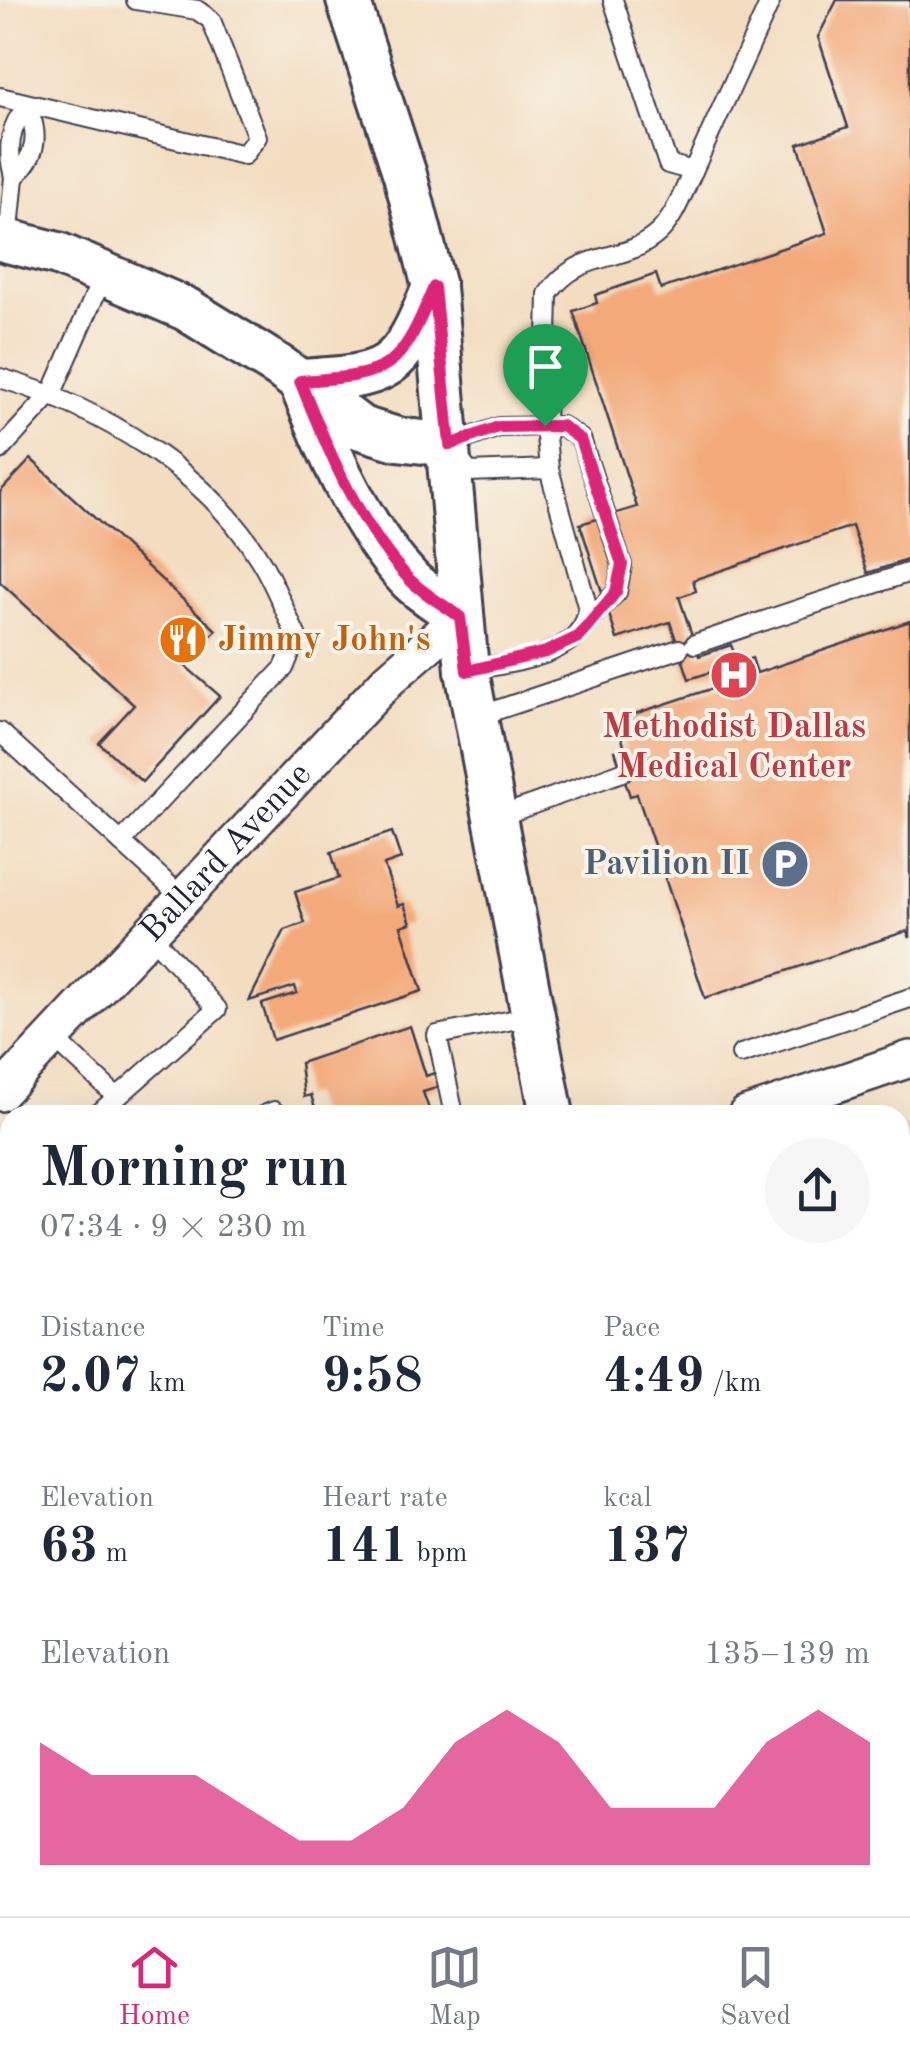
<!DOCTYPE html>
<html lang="en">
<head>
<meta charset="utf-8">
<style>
	:root { --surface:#fff; --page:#f6f6f7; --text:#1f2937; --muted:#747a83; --line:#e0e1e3; --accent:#db2777 }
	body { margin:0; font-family:"Old Standard TT",serif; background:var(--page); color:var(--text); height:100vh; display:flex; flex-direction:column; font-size:38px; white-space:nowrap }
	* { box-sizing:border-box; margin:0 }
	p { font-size:32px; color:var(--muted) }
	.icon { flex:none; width:55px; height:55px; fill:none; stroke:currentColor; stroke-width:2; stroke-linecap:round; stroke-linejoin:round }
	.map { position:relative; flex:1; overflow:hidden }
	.panel { position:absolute; left:0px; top:1105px; width:910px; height:812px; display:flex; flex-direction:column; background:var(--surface); border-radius:30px 30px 0 0; box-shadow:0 10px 40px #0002 }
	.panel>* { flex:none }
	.pin { position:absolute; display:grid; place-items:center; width:85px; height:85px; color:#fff; margin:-102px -42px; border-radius:50% 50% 50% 0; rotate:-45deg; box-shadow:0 0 10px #0007 }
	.pin .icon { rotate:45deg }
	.round { display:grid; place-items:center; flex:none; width:105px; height:105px; border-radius:52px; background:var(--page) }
	.headline { display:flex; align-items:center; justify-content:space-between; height:170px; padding:0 40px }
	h1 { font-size:55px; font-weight:600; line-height:75px }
	.metrics { display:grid; grid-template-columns:repeat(3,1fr); gap:15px; height:170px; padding:10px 40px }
	.metrics div { display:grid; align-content:center }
	.metrics b { font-size:50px; font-weight:600 }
	.metrics small { font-size:28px; font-weight:400 }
	.metrics p { font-size:28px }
	.chart { height:280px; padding:20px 40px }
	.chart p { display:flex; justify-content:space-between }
	.chart svg { width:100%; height:180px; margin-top:10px; fill:var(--accent); opacity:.7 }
	.dock { display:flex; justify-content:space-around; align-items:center; height:140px; border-top:2px solid var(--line); background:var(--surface); font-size:28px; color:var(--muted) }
	.dock a { display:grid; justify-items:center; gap:5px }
	.dock .current { color:var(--accent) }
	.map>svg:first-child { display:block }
	.building { fill:#f3a979 }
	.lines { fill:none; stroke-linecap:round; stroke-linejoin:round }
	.service-casing { stroke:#413e4f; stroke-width:22 }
	.minor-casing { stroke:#413e4f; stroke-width:40 }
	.tertiary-casing { stroke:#413e4f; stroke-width:48 }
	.secondary-casing { stroke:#413e4f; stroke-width:52 }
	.path { stroke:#413e4f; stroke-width:6; stroke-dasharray:2.5 8; stroke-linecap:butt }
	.service { stroke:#fff; stroke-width:18 }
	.minor { stroke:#fff; stroke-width:35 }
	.tertiary { stroke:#fff; stroke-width:42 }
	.secondary { stroke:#fde4d1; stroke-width:48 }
	.tram { stroke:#22223b; stroke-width:2.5 }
	.route-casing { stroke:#fff; stroke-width:20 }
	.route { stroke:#db2777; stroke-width:12 }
	.labels { text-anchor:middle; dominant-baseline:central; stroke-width:8; stroke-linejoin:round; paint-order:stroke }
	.food-label { font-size:35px; font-weight:bold; fill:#c56008; stroke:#f7f3e8; text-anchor:start }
	.health-label { font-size:35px; font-weight:bold; fill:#be3a42; stroke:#f7f3e8 }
	.street-label { font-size:35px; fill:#22223b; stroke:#f7f3e8 }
	.service-label { font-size:35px; font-weight:bold; fill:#4e5e75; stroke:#f7f3e8; text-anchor:end }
</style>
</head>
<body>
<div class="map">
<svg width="910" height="1916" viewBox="0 0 910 1916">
	<rect width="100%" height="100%" fill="#f7f3e8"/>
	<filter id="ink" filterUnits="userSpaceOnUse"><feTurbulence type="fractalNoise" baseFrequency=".01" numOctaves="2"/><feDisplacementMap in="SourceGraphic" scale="20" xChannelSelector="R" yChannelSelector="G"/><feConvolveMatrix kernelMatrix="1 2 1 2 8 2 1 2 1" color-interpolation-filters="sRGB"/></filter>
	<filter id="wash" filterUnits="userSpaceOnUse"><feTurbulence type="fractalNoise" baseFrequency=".0048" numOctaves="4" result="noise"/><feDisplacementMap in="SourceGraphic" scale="40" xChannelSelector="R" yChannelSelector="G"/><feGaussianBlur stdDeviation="2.25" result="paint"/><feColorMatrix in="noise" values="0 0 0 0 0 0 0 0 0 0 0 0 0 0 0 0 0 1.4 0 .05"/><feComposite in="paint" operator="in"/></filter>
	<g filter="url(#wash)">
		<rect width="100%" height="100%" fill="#f3ddc0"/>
		<g id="blocks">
			<g class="building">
				<path d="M837,0H910V559L868,573L852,526L693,580L696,591L679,597L699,656L731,645L738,663L752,658L757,673L910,621V938L907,931L705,998L637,794L630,796L615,751L625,748L616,720L726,684L721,669L689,679L670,622L617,639L580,524L637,507L573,311L597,303L595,295L656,274L661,289L827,233L798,144L848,127L818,37Z"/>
				<path d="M31,459L216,630L184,665L220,696L142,782L99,743L134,705L0,582V492Z"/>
				<path d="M392,832L401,859L384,865L398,906L404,904L411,923L401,926L422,991L273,1040L262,1004L297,993L295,986L249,1001L285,930L305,923L295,892L339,878L331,852Z"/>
				<path d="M410,1026L426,1076L434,1073L439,1087L423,1092L431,1115H317L311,1095L304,1097L300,1063Z"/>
				<path d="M910,1129V1516L900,1519V1132Z"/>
				<path d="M424,1908H589L591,1916H395Z"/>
			</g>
		</g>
	</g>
	<g filter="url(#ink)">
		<use href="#blocks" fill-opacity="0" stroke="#413e4f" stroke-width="2.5"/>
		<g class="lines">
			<g class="service-casing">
				<g id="service">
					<path d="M613,0L668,164L693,171L771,0"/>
					<path d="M0,97L244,155L257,137L211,20L197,10L136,0"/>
					<path d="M27,107C40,135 37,156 14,177C7,151 8,127 27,107Z"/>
					<path d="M8,241L14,177"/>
					<path d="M0,378C98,407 206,470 260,560C275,584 285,612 297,637L284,668L121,842"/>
					<path d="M0,450L52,393L104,274"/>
					<path d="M549,469L469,472L449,445L499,427L562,426L581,439L622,565L617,592L586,623"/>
					<path d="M695,644L910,572"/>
					<path d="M467,671C507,662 582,659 588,609L549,469L545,425L548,294C580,248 622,265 657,234C675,218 683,192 693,171"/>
					<path d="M476,717L679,649"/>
					<path d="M0,732L183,898"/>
					<path d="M495,818L622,772"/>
					<path d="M53,1037L117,1097"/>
					<path d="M741,1054L910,998"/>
					<path d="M97,1115L217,1009L150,934"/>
					<path d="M264,1115L274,1111L275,1115"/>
					<path d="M454,1115L437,1035L532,1016"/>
					<path d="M0,1395L10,1391"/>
					<path d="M0,1593L10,1588"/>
					<path d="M900,1800L910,1797"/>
					<path d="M862,1908L863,1916"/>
				</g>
			</g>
			<g class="minor-casing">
				<g id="minor">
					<path id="s1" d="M0,1093L389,679L460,617"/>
					<path d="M746,1115L910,1059"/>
					<path d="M0,1469L10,1522"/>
					<path d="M84,1908L85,1916"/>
				</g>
			</g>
			<g class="tertiary-casing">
				<g id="tertiary">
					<path d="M348,0L405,175L434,287L467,671L552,1115"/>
					<path d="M0,239L58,254L186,309L280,367L361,428L397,439L449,445"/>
					<path d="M300,381C390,376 399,373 434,287"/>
					<path d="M300,382C328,450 358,525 410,580C424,594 444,605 460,617"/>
					<path d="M667,1908L669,1916"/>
					<path d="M729,1908L731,1916"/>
				</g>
			</g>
			<g class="secondary-casing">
				<g id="secondary">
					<path d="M900,1596L910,1593"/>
					<path d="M900,1664L910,1661"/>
					<path d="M0,1915L22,1908"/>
					<path d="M170,1916L194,1908"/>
				</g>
			</g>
			<path class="path" d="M309,1916L334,1908"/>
			<use href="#service" class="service"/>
			<use href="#minor" class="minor"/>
			<use href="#tertiary" class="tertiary"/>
			<use href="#secondary" class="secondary"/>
			<g class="tram">
				<path d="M679,1908L681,1916"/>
				<path d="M707,1908L708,1916"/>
				<path d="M12,1916L37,1908"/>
				<path d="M136,1916L161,1908"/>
			</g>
		</g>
	</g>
	<g class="lines" filter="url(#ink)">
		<g class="route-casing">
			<path id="route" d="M434,287L450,445L498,427L562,426L580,439L622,564L616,592L578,637L546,652L467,671L460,617C444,605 424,594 410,580C358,525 328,450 300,381C390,375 399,372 434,287Z"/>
		</g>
		<use href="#route" class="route"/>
	</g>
	<defs>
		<g id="restaurant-disc" transform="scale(2.5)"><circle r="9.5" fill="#e8710a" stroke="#f7f3e8"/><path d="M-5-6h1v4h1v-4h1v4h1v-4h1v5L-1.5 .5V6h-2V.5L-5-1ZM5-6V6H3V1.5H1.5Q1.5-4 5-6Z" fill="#fff"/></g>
		<g id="hospital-disc" transform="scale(2.5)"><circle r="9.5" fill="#e0444e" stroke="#f7f3e8"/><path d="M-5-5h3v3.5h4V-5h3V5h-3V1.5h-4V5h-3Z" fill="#fff"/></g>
		<g id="parking-disc" transform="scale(2.5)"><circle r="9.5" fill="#5c6f8a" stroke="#f7f3e8"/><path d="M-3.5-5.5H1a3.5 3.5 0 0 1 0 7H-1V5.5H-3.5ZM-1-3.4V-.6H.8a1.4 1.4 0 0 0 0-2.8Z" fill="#fff"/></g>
	</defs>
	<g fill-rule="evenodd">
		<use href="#restaurant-disc" x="183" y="640"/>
		<use href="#hospital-disc" x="734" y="675"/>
		<use href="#parking-disc" x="785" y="864"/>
	</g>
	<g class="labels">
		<g class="food-label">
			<text x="218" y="640">Jimmy John's</text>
		</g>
		<g class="health-label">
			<text x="734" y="727">Methodist Dallas<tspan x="734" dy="40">Medical Center</tspan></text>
		</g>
		<g class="street-label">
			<text stroke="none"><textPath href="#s1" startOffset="330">Ballard Avenue</textPath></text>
		</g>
		<g class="service-label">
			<text x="750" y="864">Pavilion II</text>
		</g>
	</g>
</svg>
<div class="pin" style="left:545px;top:426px;background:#1e9e55"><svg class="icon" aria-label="arrive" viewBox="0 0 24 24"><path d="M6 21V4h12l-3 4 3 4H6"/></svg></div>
<section class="panel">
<div class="headline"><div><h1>Morning run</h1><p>07:34 · 9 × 230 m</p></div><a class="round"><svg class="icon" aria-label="share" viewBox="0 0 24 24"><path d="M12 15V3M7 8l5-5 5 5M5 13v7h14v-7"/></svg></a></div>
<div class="metrics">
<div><p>Distance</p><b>2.07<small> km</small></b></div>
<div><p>Time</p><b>9:58</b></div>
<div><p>Pace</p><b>4:49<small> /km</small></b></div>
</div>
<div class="metrics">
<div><p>Elevation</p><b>63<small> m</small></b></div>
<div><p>Heart rate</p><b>141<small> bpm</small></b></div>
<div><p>kcal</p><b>137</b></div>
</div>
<div class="chart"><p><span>Elevation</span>135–139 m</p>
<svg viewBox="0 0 160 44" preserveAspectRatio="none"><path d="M0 44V14L10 22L20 22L30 22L40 30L50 38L60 38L70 30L80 14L90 6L100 14L110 30L120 30L130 30L140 14L150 6L160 14V44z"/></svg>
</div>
</section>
</div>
<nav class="dock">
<a class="current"><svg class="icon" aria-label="home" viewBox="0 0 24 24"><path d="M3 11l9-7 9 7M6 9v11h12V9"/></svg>Home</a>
<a><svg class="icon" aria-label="map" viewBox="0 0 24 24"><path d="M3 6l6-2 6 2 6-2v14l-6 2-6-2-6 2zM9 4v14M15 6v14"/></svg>Map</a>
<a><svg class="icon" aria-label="saved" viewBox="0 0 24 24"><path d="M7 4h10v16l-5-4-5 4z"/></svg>Saved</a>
</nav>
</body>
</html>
